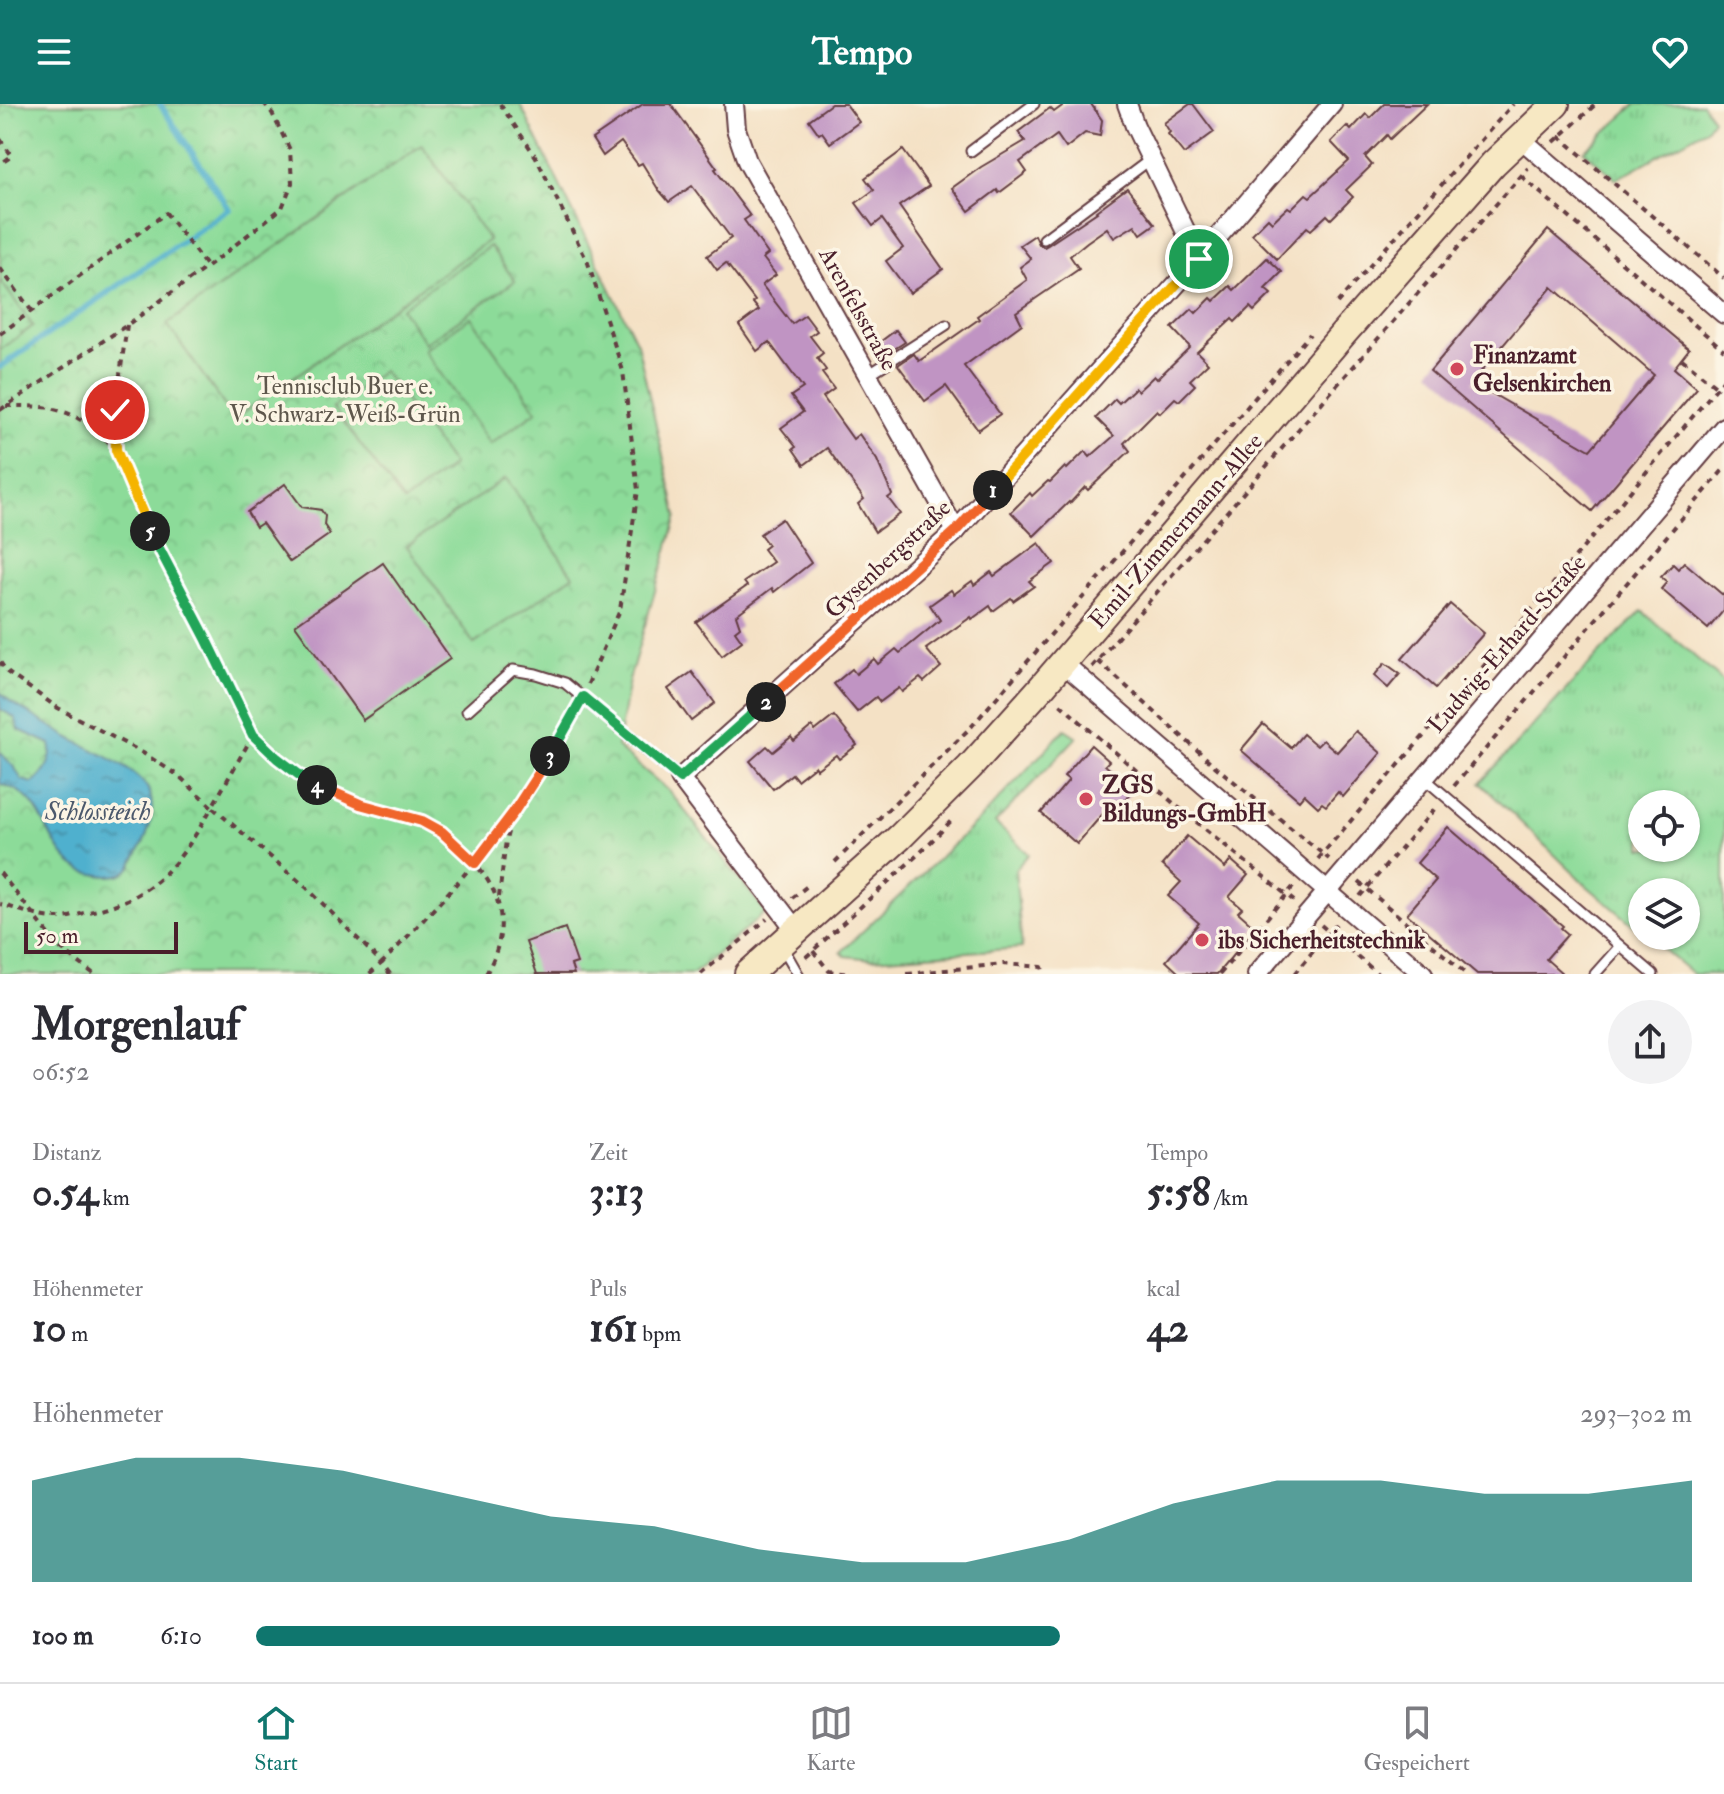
<!DOCTYPE html>
<html lang="de">
<head>
<meta charset="utf-8">
<style>
	:root { --surface:#fff; --page:#f2f2f3; --text:#2b2b33; --muted:#7c7c81; --line:#e1e1e2; --accent:#0f766e }
	body { margin:0; font-family:"IM FELL Double Pica",serif; background:var(--page); color:var(--text); height:100vh; display:flex; flex-direction:column; font-size:30px; white-space:nowrap }
	* { box-sizing:border-box; margin:0 }
	p { font-size:26px; color:var(--muted) }
	.icon { flex:none; width:44px; height:44px; fill:none; stroke:currentColor; stroke-width:2; stroke-linecap:round; stroke-linejoin:round }
	.map { position:relative; height:870px; overflow:hidden }
	.drawer { display:flex; flex-direction:column; background:var(--surface); flex:1 }
	.drawer>* { flex:none }
	.controls { position:absolute; left:1628px; top:686px; display:grid; gap:16px }
	.controls a { display:grid; place-items:center; width:72px; height:72px; border-radius:50%; background:var(--surface); box-shadow:0 2px 6px #0004; font-size:40px }
	.scale { position:absolute; left:24px; bottom:20px; width:154px; box-sizing:border-box; padding-left:8px; border:4px solid #4a1f2b; border-top:0; font-size:22px; line-height:28px; white-space:nowrap; color:#4a1f2b; -webkit-text-stroke:6px #fcf5e5; paint-order:stroke }
	.pin { position:absolute; display:grid; place-items:center; width:68px; height:68px; color:#fff; margin:-34px; border:4px solid #fff; border-radius:50%; box-shadow:0 2px 8px #0007 }
	.km { position:absolute; width:40px; height:40px; margin:-20px; border-radius:50%; background:#222; color:#fff; font-size:22px; line-height:40px; text-align:center }
	.round { display:grid; place-items:center; flex:none; width:84px; height:84px; border-radius:42px; background:var(--page) }
	.overview { display:flex; align-items:center; justify-content:space-between; height:136px; padding:0 32px }
	h1 { font-size:44px; font-weight:800; line-height:60px }
	.metrics { display:grid; grid-template-columns:repeat(3,1fr); gap:12px; height:136px; padding:8px 32px }
	.metrics div { display:grid; align-content:center }
	.metrics b { font-size:40px; font-weight:800 }
	.metrics small { font-size:22px; font-weight:400 }
	.metrics p { font-size:22px }
	.chart { height:224px; padding:16px 32px }
	.chart p { display:flex; justify-content:space-between }
	.chart svg { width:100%; height:144px; margin-top:8px; fill:var(--accent); opacity:.7 }
	ul { padding:0 32px; list-style:none; font-size:26px }
	li { display:grid; grid-template-columns:128px 96px 1fr; align-items:center; height:60px }
	li i { height:20px; border-radius:10px; background:var(--accent) }
	header { display:flex; justify-content:space-between; align-items:center; height:104px; padding:0 32px; background:var(--accent); color:#fff; font-size:36px; font-weight:800 }
	.tab-bar { display:flex; justify-content:space-around; align-items:center; height:112px; border-top:2px solid var(--line); background:var(--surface); font-size:22px; color:var(--muted) }
	.tab-bar a { display:grid; justify-items:center; gap:4px }
	.tab-bar .active { color:var(--accent) }
	.map>svg:first-child { display:block }
	.grass { fill:url(#grass-tufts); stroke:#6b7d62; stroke-width:2; fill-rule:evenodd }
	.park { fill:url(#park-crowns); stroke:#6b7d62; stroke-width:2 }
	.garden { fill:url(#garden-dots); stroke:#6b7d62; stroke-width:2 }
	.pitch { fill:#8cdb99; stroke:#6b7d62; stroke-width:2 }
	.water { fill:url(#water-ripples); stroke:#4d687c; stroke-width:2 }
	.lines { fill:none; stroke-linecap:round; stroke-linejoin:round }
	.stream { stroke:#50b0ce; stroke-width:6 }
	.building { fill:#c094c3; fill-rule:evenodd }
	.service-casing { stroke:#643c42; stroke-width:13 }
	.minor-casing { stroke:#643c42; stroke-width:22 }
	.secondary-casing { stroke:#643c42; stroke-width:30 }
	.path { stroke:#643c42; stroke-width:4; stroke-dasharray:6 6; stroke-linecap:butt }
	.service { stroke:#fff; stroke-width:9 }
	.minor { stroke:#fff; stroke-width:18 }
	.secondary { stroke:#f7e8c3; stroke-width:26 }
	.split-1-casing { stroke:#fff; stroke-width:16 }
	.split-2-casing { stroke:#fff; stroke-width:16 }
	.split-3-casing { stroke:#fff; stroke-width:16 }
	.split-4-casing { stroke:#fff; stroke-width:16 }
	.split-5-casing { stroke:#fff; stroke-width:16 }
	.split-6-casing { stroke:#fff; stroke-width:16 }
	.split-1 { stroke:#f5b400; stroke-width:10 }
	.split-2 { stroke:#f0652b; stroke-width:10 }
	.split-3 { stroke:#22a559; stroke-width:10 }
	.split-4 { stroke:#f0652b; stroke-width:10 }
	.split-5 { stroke:#22a559; stroke-width:10 }
	.split-6 { stroke:#f5b400; stroke-width:10 }
	.poi-dot { fill:#d1495b; stroke:#fcf5e5; stroke-width:3 }
	.labels { text-anchor:middle; dominant-baseline:central; stroke-width:7; stroke-linejoin:round; paint-order:stroke }
	.street-label { font-size:24px; fill:#4a1f2b; stroke:#fcf5e5 }
	.poi-label { font-size:24px; font-weight:bold; fill:#4a1f2b; stroke:#fcf5e5; text-anchor:start }
	.park-label { font-size:24px; fill:#5e574c; stroke:#fcf5e5 }
	.water-label { font-size:26px; font-style:italic; fill:#4c596c; stroke:#fcf5e5 }
</style>
</head>
<body>
<header><svg class="icon" aria-label="menu" viewBox="0 0 24 24"><path d="M4 6h16M4 12h16M4 18h16"/></svg>Tempo<svg class="icon" aria-label="heart" viewBox="0 0 24 24"><path d="M12 20l-8-8c-3-5 5-10 8-4 3-6 11-1 8 4z"/></svg></header>
<div class="map">
<svg width="1724" height="870" viewBox="0 0 1724 870">
	<defs>
		<pattern id="grass-tufts" width="24" height="20" patternUnits="userSpaceOnUse" patternTransform="scale(2)"><rect width="24" height="20" fill="#8cdb99"/><path d="M3 7l-1-3M5 7V3M7 7l1-3M15 17l-1-3M17 17v-4M19 17l1-3" fill="none" stroke="#7abc84"/></pattern>
		<pattern id="park-crowns" width="20" height="18" patternUnits="userSpaceOnUse" patternTransform="scale(2)"><rect width="20" height="18" fill="#8cdb99"/><path d="M2 6a3 3 0 1 1 6 0M12 15a3 3 0 1 1 6 0" fill="none" stroke="#7abc84"/></pattern>
		<pattern id="garden-dots" width="8" height="8" patternUnits="userSpaceOnUse" patternTransform="scale(2)"><rect width="8" height="8" fill="#8cdb99"/><path d="M2 2h.1M6 6h.1" fill="none" stroke="#7abc84" stroke-width="1.8" stroke-linecap="round"/></pattern>
		<pattern id="water-ripples" width="26" height="14" patternUnits="userSpaceOnUse" patternTransform="scale(2)"><rect width="26" height="14" fill="#50b0ce"/><path d="M2 4q2-2 4 0t4 0M15 11q2-2 4 0t4 0" fill="none" stroke="#448fa7"/></pattern>
	</defs>
	<rect width="100%" height="100%" fill="#fcf5e5"/>
	<filter id="ink" filterUnits="userSpaceOnUse"><feTurbulence type="fractalNoise" baseFrequency=".0125" numOctaves="2"/><feDisplacementMap in="SourceGraphic" scale="16" xChannelSelector="R" yChannelSelector="G"/><feConvolveMatrix kernelMatrix="1 2 1 2 8 2 1 2 1" color-interpolation-filters="sRGB"/></filter>
	<filter id="wash" filterUnits="userSpaceOnUse"><feTurbulence type="fractalNoise" baseFrequency=".006" numOctaves="4" result="noise"/><feDisplacementMap in="SourceGraphic" scale="32" xChannelSelector="R" yChannelSelector="G"/><feGaussianBlur stdDeviation="1.8" result="paint"/><feColorMatrix in="noise" values="0 0 0 0 0 0 0 0 0 0 0 0 0 0 0 0 0 1.4 0 .05"/><feComposite in="paint" operator="in"/></filter>
	<g filter="url(#wash)">
		<rect width="100%" height="100%" fill="#f4e1c5"/>
		<g class="grass">
			<path d="M1636,0H1702L1713,15L1706,25L1616,75L1584,47Z"/>
			<path d="M1642,507L1724,578V870H1693L1647,832H1686V788H1642V828L1587,782L1480,679L1601,548ZM1686,700V744H1642V700Z"/>
			<path d="M1065,625L1077,633L995,719L1029,750L1015,765L1022,844L872,855L845,852L841,848L985,710Z"/>
		</g>
		<path class="park" d="M0,0H520L637,239L677,412L629,576L617,643L669,687L766,808L693,870H0Z"/>
		<path class="garden" d="M0,176L33,222L0,246Z"/>
		<g class="pitch">
			<path d="M422,41L489,136L234,315L167,220Z"/>
			<path d="M490,142L515,177L425,239L401,204Z"/>
			<path d="M471,213L537,307L490,340L424,246Z"/>
			<path d="M383,267L453,361L404,398L333,304Z"/>
			<path d="M506,374L573,472L474,540L407,442Z"/>
		</g>
		<path class="water" d="M0,588L11,598C30,610 49,621 68,633C89,644 140,666 149,687C158,711 146,736 134,756C132,760 131,764 128,766C117,776 98,771 86,768C43,753 51,690 0,680V648L15,664L22,676L33,679C44,670 54,655 50,640L19,626L15,614L0,605Z"/>
		<g class="lines">
			<path class="stream" d="M0,263L229,105L160,0"/>
		</g>
		<g id="blocks">
			<g class="building">
				<path d="M643,0H671L717,64L715,65L750,112L744,116L768,150L763,154L776,171L762,181L792,220L805,211L817,227L810,232L823,249L817,254L826,266L822,269L834,285L823,293L853,335L859,330L877,356L892,391L888,394L900,410L875,428L858,400L864,395L827,344L804,361L793,345L796,343L781,324L803,308L791,292L803,284L769,238L757,247L739,221L759,206L753,199L755,197L726,159L717,166L707,152L731,134L692,82L669,98L658,85L642,59L638,61L621,38L603,52L592,35Z"/>
				<path d="M831,0H846L859,18L830,39L822,28L819,30L809,16Z"/>
				<path d="M1065,0H1091L1102,16L1100,32L1085,29L1066,44L1057,31L1020,58L1027,68L999,89L997,86L969,107L952,84L981,63L1025,37L1018,28L1050,4L1054,8Z"/>
				<path d="M1190,0H1193L1214,28L1184,50L1168,30L1170,28L1164,19Z"/>
				<path d="M1384,0H1427L1390,35L1387,31L1365,53L1372,61L1346,86L1353,93L1331,115L1327,111L1311,126L1307,123L1277,155L1252,130L1268,114L1272,118L1288,103L1291,105L1306,90L1310,93L1349,57L1331,38L1347,22L1351,26L1366,10L1370,14Z"/>
				<path d="M903,46L929,82L899,102L943,165L910,189L886,157L903,144L882,115L873,122L856,99L874,86L865,74Z"/>
				<path d="M1127,84L1155,120L1141,130L1135,121L1114,134L1107,124L1087,138L1070,152L1079,165L1016,208L1022,220L964,262L1000,310L978,326L946,282L925,297L898,261L914,250L919,257L979,215L977,212L1027,176L1020,163L1031,155L1020,141L1035,131L1039,140L1044,143L1048,141L1097,108L1096,107Z"/>
				<path d="M1548,126L1689,245L1674,264L1697,284L1592,407L1430,267ZM1552,183L1654,271L1590,346L1472,278Z"/>
				<path d="M1267,154L1282,168L1265,185L1271,190L1254,207L1250,203L1235,218L1232,215L1197,248L1208,259L1190,276L1195,281L1179,297L1175,294L1160,309L1157,306L1124,339L1130,347L1088,386L1085,383L1070,399L1069,398L1034,432L1011,408L1030,389L1032,392L1048,377L1050,378L1065,363L1067,365L1085,347L1090,353L1114,332L1096,314L1115,295L1119,299L1135,284L1138,287L1154,272L1157,275L1190,243L1172,224L1192,205L1196,209L1211,194L1214,197L1230,182L1234,186Z"/>
				<path d="M896,226L905,238L888,249L880,238Z"/>
				<path d="M285,380L302,403L321,406L325,412L324,421L330,430L290,458L262,419L256,423L247,408Z"/>
				<path d="M782,415L811,459L774,488L772,484L736,511L740,523L735,527L742,537L722,552L696,518L747,482L744,478L773,458L763,445L768,441L760,430Z"/>
				<path d="M1039,439L1054,459L1029,477L1034,482L1013,497L1011,494L993,507L990,502L972,515L971,513L926,545L941,563L924,578L920,574L902,588L899,584L880,598L876,593L857,608L834,580L852,565L856,570L874,555L878,560L896,545L900,549L940,516L930,501L951,486L954,490L972,477L974,481L991,468L994,472Z"/>
				<path d="M1684,458L1724,492V506L1708,525L1661,485L1667,478L1661,473L1673,460L1678,465Z"/>
				<path d="M383,459L450,555L363,616L295,521Z"/>
				<path d="M1450,500L1484,529L1436,584L1402,555Z"/>
				<path d="M1385,559L1400,570L1388,584L1374,572Z"/>
				<path d="M692,568L715,599L691,617L668,585Z"/>
				<path d="M834,612L857,641L839,655L836,651L817,665L815,662L797,676L792,670L773,685L750,657L767,642L773,648L791,633L794,637L812,622L815,627Z"/>
				<path d="M1263,620L1291,644L1303,630L1317,642L1323,636L1337,648L1356,627L1381,649L1343,693L1338,688L1326,702L1322,699L1318,703L1304,690L1299,696L1241,646Z"/>
				<path d="M1091,641L1109,657L1105,661L1122,676L1119,679L1131,689L1118,704L1112,699L1077,740L1041,709L1069,676L1064,672Z"/>
				<path d="M1448,723L1563,822L1561,824L1568,830L1546,855L1563,870H1477L1407,810L1436,776L1417,759Z"/>
				<path d="M1187,732L1225,764L1231,756L1248,771L1229,793L1242,804L1238,808L1256,824L1217,870H1180L1166,857L1199,819L1168,792L1181,778L1162,761Z"/>
				<path d="M565,824L577,859L571,861L574,870H537L526,838Z"/>
			</g>
		</g>
	</g>
	<g filter="url(#ink)">
		<use href="#blocks" fill-opacity="0" stroke="#643c42" stroke-width="2"/>
		<g class="lines">
			<g class="service-casing">
				<g id="service">
					<path d="M971,47L1034,0"/>
					<path d="M1044,135L1151,55"/>
					<path d="M868,271L946,221"/>
					<path d="M467,607L513,566L536,570L565,579L680,674"/>
					<path d="M1424,674L1653,870"/>
					<path d="M782,842L798,870"/>
					<path d="M1595,870L1620,842"/>
				</g>
			</g>
			<g class="minor-casing">
				<g id="minor">
					<path d="M734,0L736,25L747,57L956,427"/>
					<path d="M1127,0L1135,22L1199,155"/>
					<path d="M1520,34L1724,210"/>
					<path d="M1063,559L1423,870"/>
					<path d="M796,826L680,674L956,427L1199,155L1332,0"/>
					<path d="M1257,870L1724,323"/>
				</g>
			</g>
			<g class="secondary-casing">
				<path id="secondary" d="M748,870L900,733L970,663L1041,584L1344,229L1493,60L1556,0"/>
			</g>
			<g class="path">
				<path d="M500,0L536,53L588,159L623,267L638,386L620,506L588,580"/>
				<path d="M1559,32L1724,174"/>
				<path d="M0,35L12,52L0,60"/>
				<path d="M1554,38L1596,0"/>
				<path d="M1521,72L1724,246"/>
				<path d="M0,164L31,206"/>
				<path d="M1337,199L1513,0"/>
				<path d="M0,230L166,109L207,163"/>
				<path d="M1682,255L1717,283"/>
				<path d="M6,302C37,302 60,301 87,320C97,326 111,339 117,349C129,372 136,398 147,422C165,462 190,500 209,540C220,561 230,583 241,605C245,614 248,624 254,632C280,665 321,687 360,699C381,706 404,709 424,718C439,725 450,735 462,747C502,783 513,821 486,870"/>
				<path d="M0,306L127,221L207,163L282,104L292,79L290,46L272,9L265,0"/>
				<path d="M116,346L115,306L127,221"/>
				<path d="M1098,557L1216,663L1329,755"/>
				<path d="M0,558L7,568L58,604L143,649L179,672L212,703C178,762 154,795 84,809C77,811 68,814 60,814C40,815 19,805 0,800"/>
				<path d="M1092,563L1317,304L1528,64"/>
				<path d="M1060,600L1178,703L1294,797"/>
				<path d="M253,631L212,703L307,784L382,859L369,870"/>
				<path d="M1454,682L1724,365"/>
				<path d="M1318,755L1513,528L1724,275"/>
				<path d="M835,758L972,622L1310,230"/>
				<path d="M0,769L61,845L94,870"/>
				<path d="M1359,778L1466,870"/>
				<path d="M1360,792L1438,701"/>
				<path d="M499,793L506,736L512,711"/>
				<path d="M792,794L810,780"/>
				<path d="M1321,821L1378,870"/>
				<path d="M813,847L829,867L848,870"/>
				<path d="M806,853L925,744L951,717"/>
				<path d="M390,870L382,859C414,826 445,794 474,759C514,712 546,659 576,605"/>
				<path d="M701,870L767,815"/>
				<path d="M907,870L1003,860L1042,863L1044,870"/>
				<path d="M1220,870L1293,783"/>
				<path d="M1294,870L1336,820"/>
			</g>
			<use href="#service" class="service"/>
			<use href="#minor" class="minor"/>
			<use href="#secondary" class="secondary"/>
		</g>
	</g>
	<g class="lines" filter="url(#ink)">
		<g class="split-1-casing">
			<path id="split-1" d="M993,386L1199,155"/>
		</g>
		<g class="split-2-casing">
			<path id="split-2" d="M766,598L956,427L993,386"/>
		</g>
		<g class="split-3-casing">
			<path id="split-3" d="M550,652L583,593L680,674L766,598"/>
		</g>
		<g class="split-4-casing">
			<path id="split-4" d="M317,681L360,700L422,717L442,728L475,759L513,709L550,652"/>
		</g>
		<g class="split-5-casing">
			<path id="split-5" d="M150,427L207,536L253,631L277,654L302,673L317,681"/>
		</g>
		<g class="split-6-casing">
			<path id="split-6" d="M115,306L116,346L150,427"/>
		</g>
		<use href="#split-1" class="split-1"/>
		<use href="#split-2" class="split-2"/>
		<use href="#split-3" class="split-3"/>
		<use href="#split-4" class="split-4"/>
		<use href="#split-5" class="split-5"/>
		<use href="#split-6" class="split-6"/>
	</g>
	<g class="poi-dot">
		<circle cx="1457" cy="265" r="8"/>
		<circle cx="1086" cy="695" r="8"/>
		<circle cx="1202" cy="836" r="8"/>
	</g>
	<g class="labels">
		<g class="street-label">
			<text transform="translate(858 205) rotate(61)">Arenfelsstraße</text>
			<text transform="translate(1176 427) rotate(-49)">Emil-Zimmermann-Allee</text>
			<text transform="translate(888 455) rotate(-43)">Gysenbergstraße</text>
			<text transform="translate(1507 540) rotate(-49)">Ludwig-Erhard-Straße</text>
		</g>
		<g class="poi-label">
			<text x="1473" y="251">Finanzamt<tspan x="1473" dy="28">Gelsenkirchen</tspan></text>
			<text x="1102" y="681">ZGS<tspan x="1102" dy="28">Bildungs-GmbH</tspan></text>
			<text x="1218" y="836">ibs Sicherheitstechnik</text>
		</g>
		<g class="park-label">
			<text x="345" y="282">Tennisclub Buer e.<tspan x="345" dy="28">V. Schwarz-Weiß-Grün</tspan></text>
		</g>
		<g class="water-label">
			<text x="98" y="708">Schlossteich</text>
		</g>
	</g>
</svg>
<div class="controls">
<a><svg class="icon" aria-label="locate" viewBox="0 0 24 24"><circle cx="12" cy="12" r="6"/><path d="M12 2v4M12 18v4M2 12h4M18 12h4"/></svg></a>
<a><svg class="icon" aria-label="layers" viewBox="0 0 24 24"><path d="M12 4l9 5-9 5-9-5zM3 14l9 5 9-5"/></svg></a>
</div>
<div class="scale">50 m</div>
<div class="pin" style="left:1199px;top:155px;background:#1e9e55"><svg class="icon" aria-label="arrive" viewBox="0 0 24 24"><path d="M6 21V4h12l-3 4 3 4H6"/></svg></div>
<div class="pin" style="left:115px;top:306px;background:#d93025"><svg class="icon" aria-label="check" viewBox="0 0 24 24"><path d="M5 12l5 5 9-10"/></svg></div>
<b class="km" style="left:993px;top:386px">1</b>
<b class="km" style="left:766px;top:598px">2</b>
<b class="km" style="left:550px;top:652px">3</b>
<b class="km" style="left:317px;top:681px">4</b>
<b class="km" style="left:150px;top:427px">5</b>
</div>
<section class="drawer">
<div class="overview"><div><h1>Morgenlauf</h1><p>06:52</p></div><a class="round"><svg class="icon" aria-label="share" viewBox="0 0 24 24"><path d="M12 15V3M7 8l5-5 5 5M5 13v7h14v-7"/></svg></a></div>
<div class="metrics">
<div><p>Distanz</p><b>0.54<small> km</small></b></div>
<div><p>Zeit</p><b>3:13</b></div>
<div><p>Tempo</p><b>5:58<small> /km</small></b></div>
</div>
<div class="metrics">
<div><p>Höhenmeter</p><b>10<small> m</small></b></div>
<div><p>Puls</p><b>161<small> bpm</small></b></div>
<div><p>kcal</p><b>42</b></div>
</div>
<div class="chart"><p><span>Höhenmeter</span>293–302 m</p>
<svg viewBox="0 0 160 44" preserveAspectRatio="none"><path d="M0 44V13L10 6L20 6L30 10L40 17L50 24L60 27L70 34L80 38L90 38L100 31L110 20L120 13L130 13L140 17L150 17L160 13V44z"/></svg>
</div>
<ul>
<li><b>100 m</b>6:10<i style="width:56%"></i></li>
</ul>
</section>
<nav class="tab-bar">
<a class="active"><svg class="icon" aria-label="home" viewBox="0 0 24 24"><path d="M3 11l9-7 9 7M6 9v11h12V9"/></svg>Start</a>
<a><svg class="icon" aria-label="map" viewBox="0 0 24 24"><path d="M3 6l6-2 6 2 6-2v14l-6 2-6-2-6 2zM9 4v14M15 6v14"/></svg>Karte</a>
<a><svg class="icon" aria-label="saved" viewBox="0 0 24 24"><path d="M7 4h10v16l-5-4-5 4z"/></svg>Gespeichert</a>
</nav>
</body>
</html>
